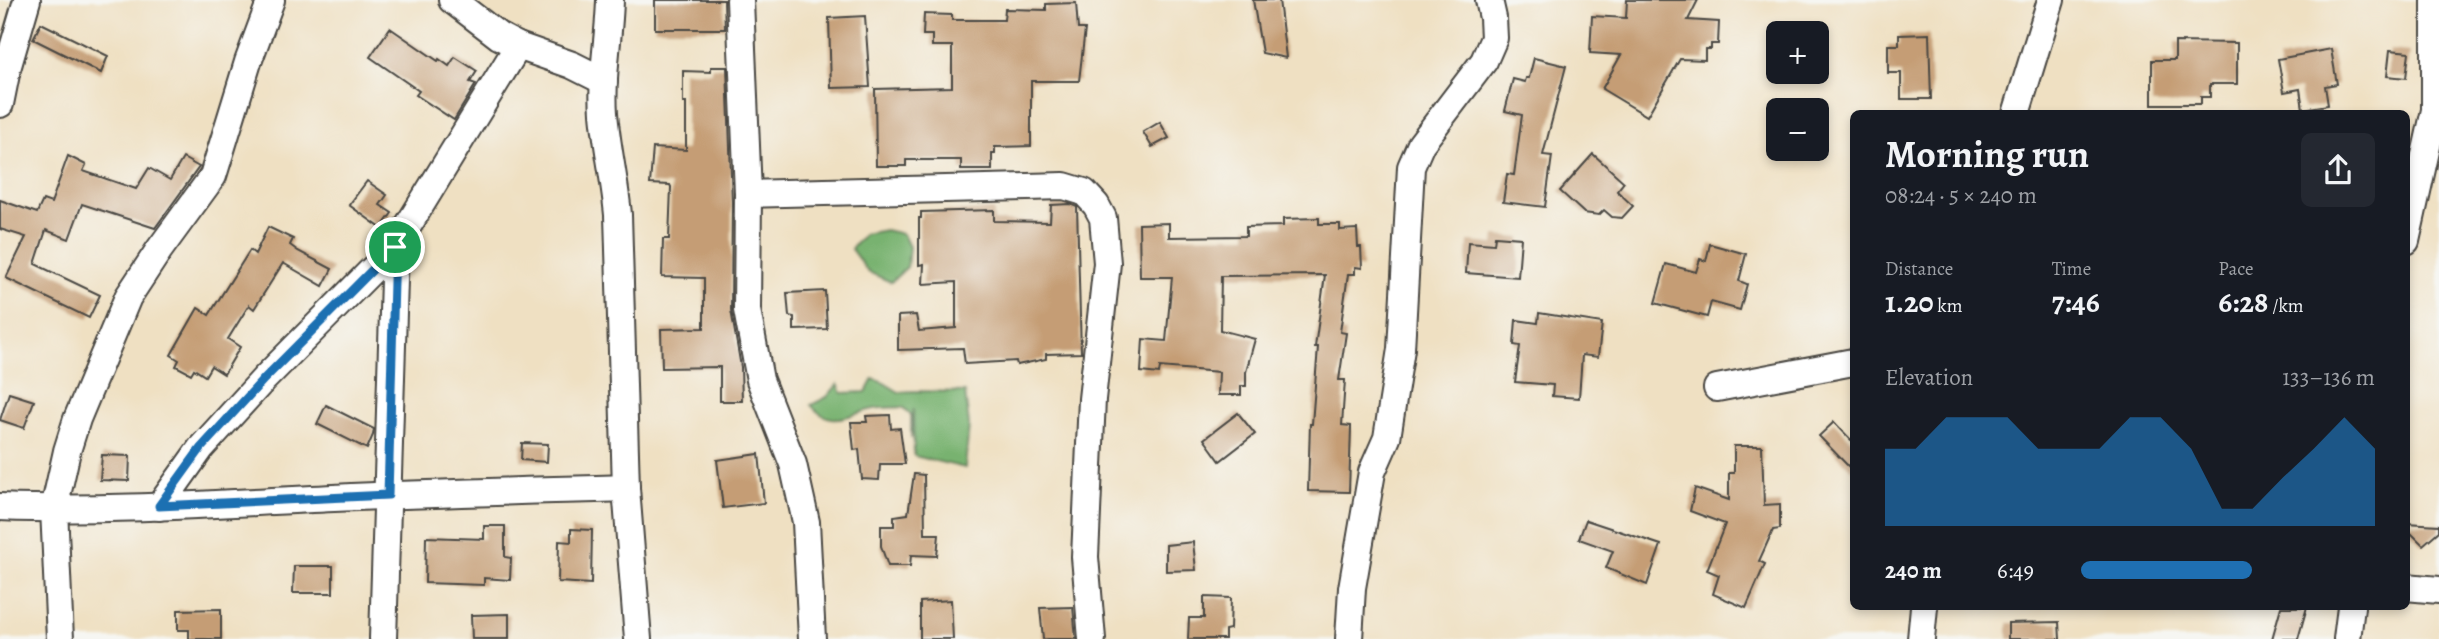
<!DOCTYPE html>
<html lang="en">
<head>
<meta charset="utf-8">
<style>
	:root { --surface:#171b24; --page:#242831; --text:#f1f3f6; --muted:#9ea1a6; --accent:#1f6fb2 }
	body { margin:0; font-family:Alegreya,serif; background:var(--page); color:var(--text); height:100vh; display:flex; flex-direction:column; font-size:26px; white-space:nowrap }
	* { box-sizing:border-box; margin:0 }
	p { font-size:23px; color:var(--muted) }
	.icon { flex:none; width:38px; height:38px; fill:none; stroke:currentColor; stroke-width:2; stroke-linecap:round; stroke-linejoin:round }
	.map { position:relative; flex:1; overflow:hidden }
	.drawer { position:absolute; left:1850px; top:110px; width:560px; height:500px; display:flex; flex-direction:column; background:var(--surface); border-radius:10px; box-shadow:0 4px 10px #0003 }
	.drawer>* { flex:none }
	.buttons { position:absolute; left:1766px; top:21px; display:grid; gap:14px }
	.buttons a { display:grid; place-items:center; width:63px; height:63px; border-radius:10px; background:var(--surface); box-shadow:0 4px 10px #0003; font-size:35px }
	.pin { position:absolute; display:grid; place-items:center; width:60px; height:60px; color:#fff; margin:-30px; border:4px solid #fff; border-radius:50%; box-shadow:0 2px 7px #0007 }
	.round { display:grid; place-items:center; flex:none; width:74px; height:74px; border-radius:10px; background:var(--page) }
	.overview { display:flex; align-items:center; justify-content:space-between; height:119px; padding:0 35px }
	h1 { font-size:38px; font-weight:600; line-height:52px }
	.metrics { display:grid; grid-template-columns:repeat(3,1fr); gap:10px; height:119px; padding:7px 35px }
	.metrics div { display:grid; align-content:center }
	.metrics b { font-size:30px; font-weight:600 }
	.metrics small { font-size:19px; font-weight:400 }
	.metrics p { font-size:19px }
	.chart { height:196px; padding:14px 35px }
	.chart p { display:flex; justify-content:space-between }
	.chart svg { width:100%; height:126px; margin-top:7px; fill:var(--accent); opacity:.7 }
	ul { padding:0 35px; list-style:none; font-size:23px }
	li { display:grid; grid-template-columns:112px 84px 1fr; align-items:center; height:52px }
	li i { height:18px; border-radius:9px; background:var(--accent) }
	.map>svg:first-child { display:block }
	.forest { fill:#78b270; stroke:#526e4e; stroke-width:2 }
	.building { fill:#c59d74 }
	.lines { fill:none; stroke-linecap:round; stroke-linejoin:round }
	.minor-casing { stroke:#484642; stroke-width:30 }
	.minor { stroke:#fff; stroke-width:26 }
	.route-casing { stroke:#fff; stroke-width:14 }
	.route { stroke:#1f6fb2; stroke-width:9 }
</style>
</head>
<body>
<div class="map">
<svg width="2439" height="639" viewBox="0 0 2439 639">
	<rect width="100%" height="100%" fill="#f6f6f2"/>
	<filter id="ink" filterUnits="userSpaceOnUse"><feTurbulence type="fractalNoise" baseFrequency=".0143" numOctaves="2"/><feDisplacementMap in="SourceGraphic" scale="14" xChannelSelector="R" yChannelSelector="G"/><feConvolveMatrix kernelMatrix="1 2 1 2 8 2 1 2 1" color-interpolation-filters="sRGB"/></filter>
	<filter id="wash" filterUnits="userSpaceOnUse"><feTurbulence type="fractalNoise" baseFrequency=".00686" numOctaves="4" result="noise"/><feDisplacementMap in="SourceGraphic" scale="28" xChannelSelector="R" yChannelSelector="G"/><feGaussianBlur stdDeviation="1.57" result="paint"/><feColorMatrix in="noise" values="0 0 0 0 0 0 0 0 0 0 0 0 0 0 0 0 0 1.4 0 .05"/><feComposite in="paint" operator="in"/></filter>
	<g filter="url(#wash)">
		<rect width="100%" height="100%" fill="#efe0c2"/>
		<g class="forest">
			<path d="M885,230L903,234L909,247L907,267L891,282L868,272L851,249L864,234Z"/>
			<path d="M873,379L884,383L899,392L913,391L965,392L969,425L965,468L914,456L913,409L911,439V415L903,407C894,408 883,407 874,409C850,413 831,430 811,405L827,397L838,384L842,393L866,392Z"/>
		</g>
		<g id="blocks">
			<g class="building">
				<path d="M655,0H724L725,29H655Z"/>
				<path d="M1253,0H1279L1286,58L1262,53Z"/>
				<path d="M1627,0H1698L1688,20L1719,22L1718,44H1711V49H1705V60L1680,59L1647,116L1602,89L1621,55L1590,53L1592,16L1626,18Z"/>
				<path d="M1076,3L1078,29H1085L1079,81H1031V146L995,147V153H992V170H961V160H906V166H876L875,89L952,87V46H932V35H923L924,14L952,15V20H1004L1005,9L1046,10V4Z"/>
				<path d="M865,16L870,87L831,88L829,18Z"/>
				<path d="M41,23L108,56L101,73L33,39Z"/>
				<path d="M390,28L438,61L439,59L449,66L455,57L477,71L470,82L476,84L454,120L416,95L419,91L370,57Z"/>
				<path d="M1929,34L1931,99H1901V73H1888V45H1899V35Z"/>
				<path d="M2175,42L2237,43V84H2210V97H2201V104H2152V60H2175Z"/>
				<path d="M2331,49L2337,84L2325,86L2328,105L2303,109L2300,89L2284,92L2278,59Z"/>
				<path d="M2390,50L2409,52L2406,78L2387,76Z"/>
				<path d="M1534,58L1566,66L1543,155L1552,156L1545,207L1503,202L1507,174L1514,175L1522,115L1505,111L1513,79L1525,82L1526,78H1529Z"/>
				<path d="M711,67H727L732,202L731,310L741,367L742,401H720V367L662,368L661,329L704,328V278L662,277L663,239H669L671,187L670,185L650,184L653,148L686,150V103H683V71L711,72Z"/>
				<path d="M1160,122L1169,138L1152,147L1143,132Z"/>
				<path d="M1593,154L1624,182L1617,191L1633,206L1622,218L1612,217L1604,210L1599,215L1584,213L1560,191Z"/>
				<path d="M68,156L86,165L83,171L136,189L149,168L170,180L183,158L199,167L155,228L82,204L69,239L46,230L35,264L100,295L89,318L6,278L26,237L0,229V200L37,213L43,200L51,203Z"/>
				<path d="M367,181L387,195L380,205L392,213L381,228L349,205Z"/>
				<path d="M1070,204L1077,207L1081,353L1046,354V359L1017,365L1016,361L965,364L963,348L898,350V316L916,315L919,331L956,328V282L923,284L924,264L919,265V218H921V212L994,210V221L1050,222L1051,205Z"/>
				<path d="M1319,218V224H1340V230L1357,229L1358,247H1361L1362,268L1355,267V274H1348L1340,332L1346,333L1339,380H1345L1342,425L1351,426L1349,492L1308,491L1310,424H1312L1318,347H1315L1325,275L1221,276L1220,330L1255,339L1246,372V386H1241V395H1218L1219,372L1160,367L1159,374L1141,372L1143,339L1166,341L1172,277H1140L1139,224L1169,223V237L1246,236V227L1283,226V219Z"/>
				<path d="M268,227L293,239L290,245L298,251L332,269L323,286L283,263L254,309L249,305L228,339L240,347L224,374L211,366L205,376L194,369L191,374L176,366L179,360L171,355L198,308L209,315L250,250L255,254Z"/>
				<path d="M1495,236L1521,238L1518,277L1466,273L1468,242L1494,244Z"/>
				<path d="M1710,244L1746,254L1739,281L1747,284L1740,310L1711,302L1707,317L1655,303L1666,264L1696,272L1700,259L1706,261Z"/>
				<path d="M825,291L827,329L794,330V317L789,316L787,293Z"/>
				<path d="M1539,313L1602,323L1598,357L1582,355L1579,398L1552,396L1553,385L1515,382L1520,346L1514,345L1516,320L1538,323Z"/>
				<path d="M9,393L34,401L24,428L0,420Z"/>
				<path d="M326,405L374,429L373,435L367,449L317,424Z"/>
				<path d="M1238,413L1255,434L1220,461L1204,439Z"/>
				<path d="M890,415L891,429L900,428L905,464H880L879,480L862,479L859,449L854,450L851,422H867L866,416Z"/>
				<path d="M1834,422L1853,442V471L1819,436Z"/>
				<path d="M522,443L548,444L547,462L521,460Z"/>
				<path d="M1734,446H1762L1764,505L1780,504V529L1773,530L1759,561L1765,564L1746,608L1713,594L1719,575L1707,570L1725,524L1690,511L1695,488L1729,500V473H1734Z"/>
				<path d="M759,454L764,503L723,508L717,460Z"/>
				<path d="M102,455L130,456L129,481L100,480Z"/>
				<path d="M914,474L924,475L925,534H939L937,556L911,555L910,566H888L881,546V526H894V516L908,514Z"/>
				<path d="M1586,520L1661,545L1647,585L1606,568L1613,551L1579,539Z"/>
				<path d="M2406,523L2439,525V531L2423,545L2406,528Z"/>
				<path d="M484,526H505V557L511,558L510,580L484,578V585L425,583L426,537L484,539Z"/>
				<path d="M571,529L592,530L591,584L558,582L559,541L571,542Z"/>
				<path d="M1193,542L1196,570L1166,571V545Z"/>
				<path d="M294,566H333V593H293Z"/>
				<path d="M1204,597L1231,598L1230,629L1225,630V639H1188L1189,618H1204Z"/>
				<path d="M951,600L953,639H920V602Z"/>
				<path d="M1073,607L1076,639H1043L1040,608Z"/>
				<path d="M2281,607H2307L2298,639H2272Z"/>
				<path d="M221,609V639H189V630H178V610Z"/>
				<path d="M509,614V639H472L471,615Z"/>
				<path d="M2059,622L2060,639H2008V623Z"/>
			</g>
		</g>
	</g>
	<g filter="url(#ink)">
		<use href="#blocks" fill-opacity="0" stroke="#484642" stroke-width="2"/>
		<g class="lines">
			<g class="minor-casing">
				<g id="minor">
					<path d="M452,0L499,36L518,46L572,65L604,81"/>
					<path d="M610,0C609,38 601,76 604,113C607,148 615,181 618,215L626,488L638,639"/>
					<path d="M740,0L748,194L747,310L760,380L793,464L806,522L812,639"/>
					<path d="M0,104L7,69L27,0"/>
					<path d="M2016,114L2051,0"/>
					<path d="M748,194L1064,186L1084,192L1096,205L1103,218L1107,263L1092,399L1085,557L1092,639"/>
					<path d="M2406,241L2435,110V0"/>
					<path d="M1717,388L1853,362"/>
					<path d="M0,507C111,512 223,503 334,498C431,493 528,491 626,488"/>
					<path d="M159,507L201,448L264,379L395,247"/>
					<path d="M2406,587L2439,590"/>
					<path d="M60,639L54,509L67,451L77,419L128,297L159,250L213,176L248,62L271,0"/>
					<path d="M383,639L395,247L518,46"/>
					<path d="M1349,639L1352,588L1372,472L1387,438L1401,349L1411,167L1421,144L1484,61L1494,38L1493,18L1489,0"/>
					<path d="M1921,639L1924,607"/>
					<path d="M2347,639L2351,607"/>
				</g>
			</g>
			<use href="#minor" class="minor"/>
		</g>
	</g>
	<g class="lines" filter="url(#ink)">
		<g class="route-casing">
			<path id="route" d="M395,247L388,495L159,506L201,448L264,379Z"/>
		</g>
		<use href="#route" class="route"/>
	</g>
</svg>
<div class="buttons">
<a>+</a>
<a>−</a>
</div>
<div class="pin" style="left:395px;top:247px;background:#1e9e55"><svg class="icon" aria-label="arrive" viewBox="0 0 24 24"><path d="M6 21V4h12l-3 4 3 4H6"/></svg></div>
<section class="drawer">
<div class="overview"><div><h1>Morning run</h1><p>08:24 · 5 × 240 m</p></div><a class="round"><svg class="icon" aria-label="share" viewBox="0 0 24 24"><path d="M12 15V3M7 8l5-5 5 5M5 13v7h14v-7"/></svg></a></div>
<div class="metrics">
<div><p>Distance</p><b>1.20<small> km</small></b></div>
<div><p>Time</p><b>7:46</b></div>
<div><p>Pace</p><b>6:28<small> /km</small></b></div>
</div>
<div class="chart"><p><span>Elevation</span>133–136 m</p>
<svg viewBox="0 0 160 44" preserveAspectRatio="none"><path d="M0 44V17L10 17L20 6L30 6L40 6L50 17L60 17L70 17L80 6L90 6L100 17L110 38L120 38L130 27L140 17L150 6L160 17V44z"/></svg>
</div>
<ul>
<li><b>240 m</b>6:49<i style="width:58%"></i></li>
</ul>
</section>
</div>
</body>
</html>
